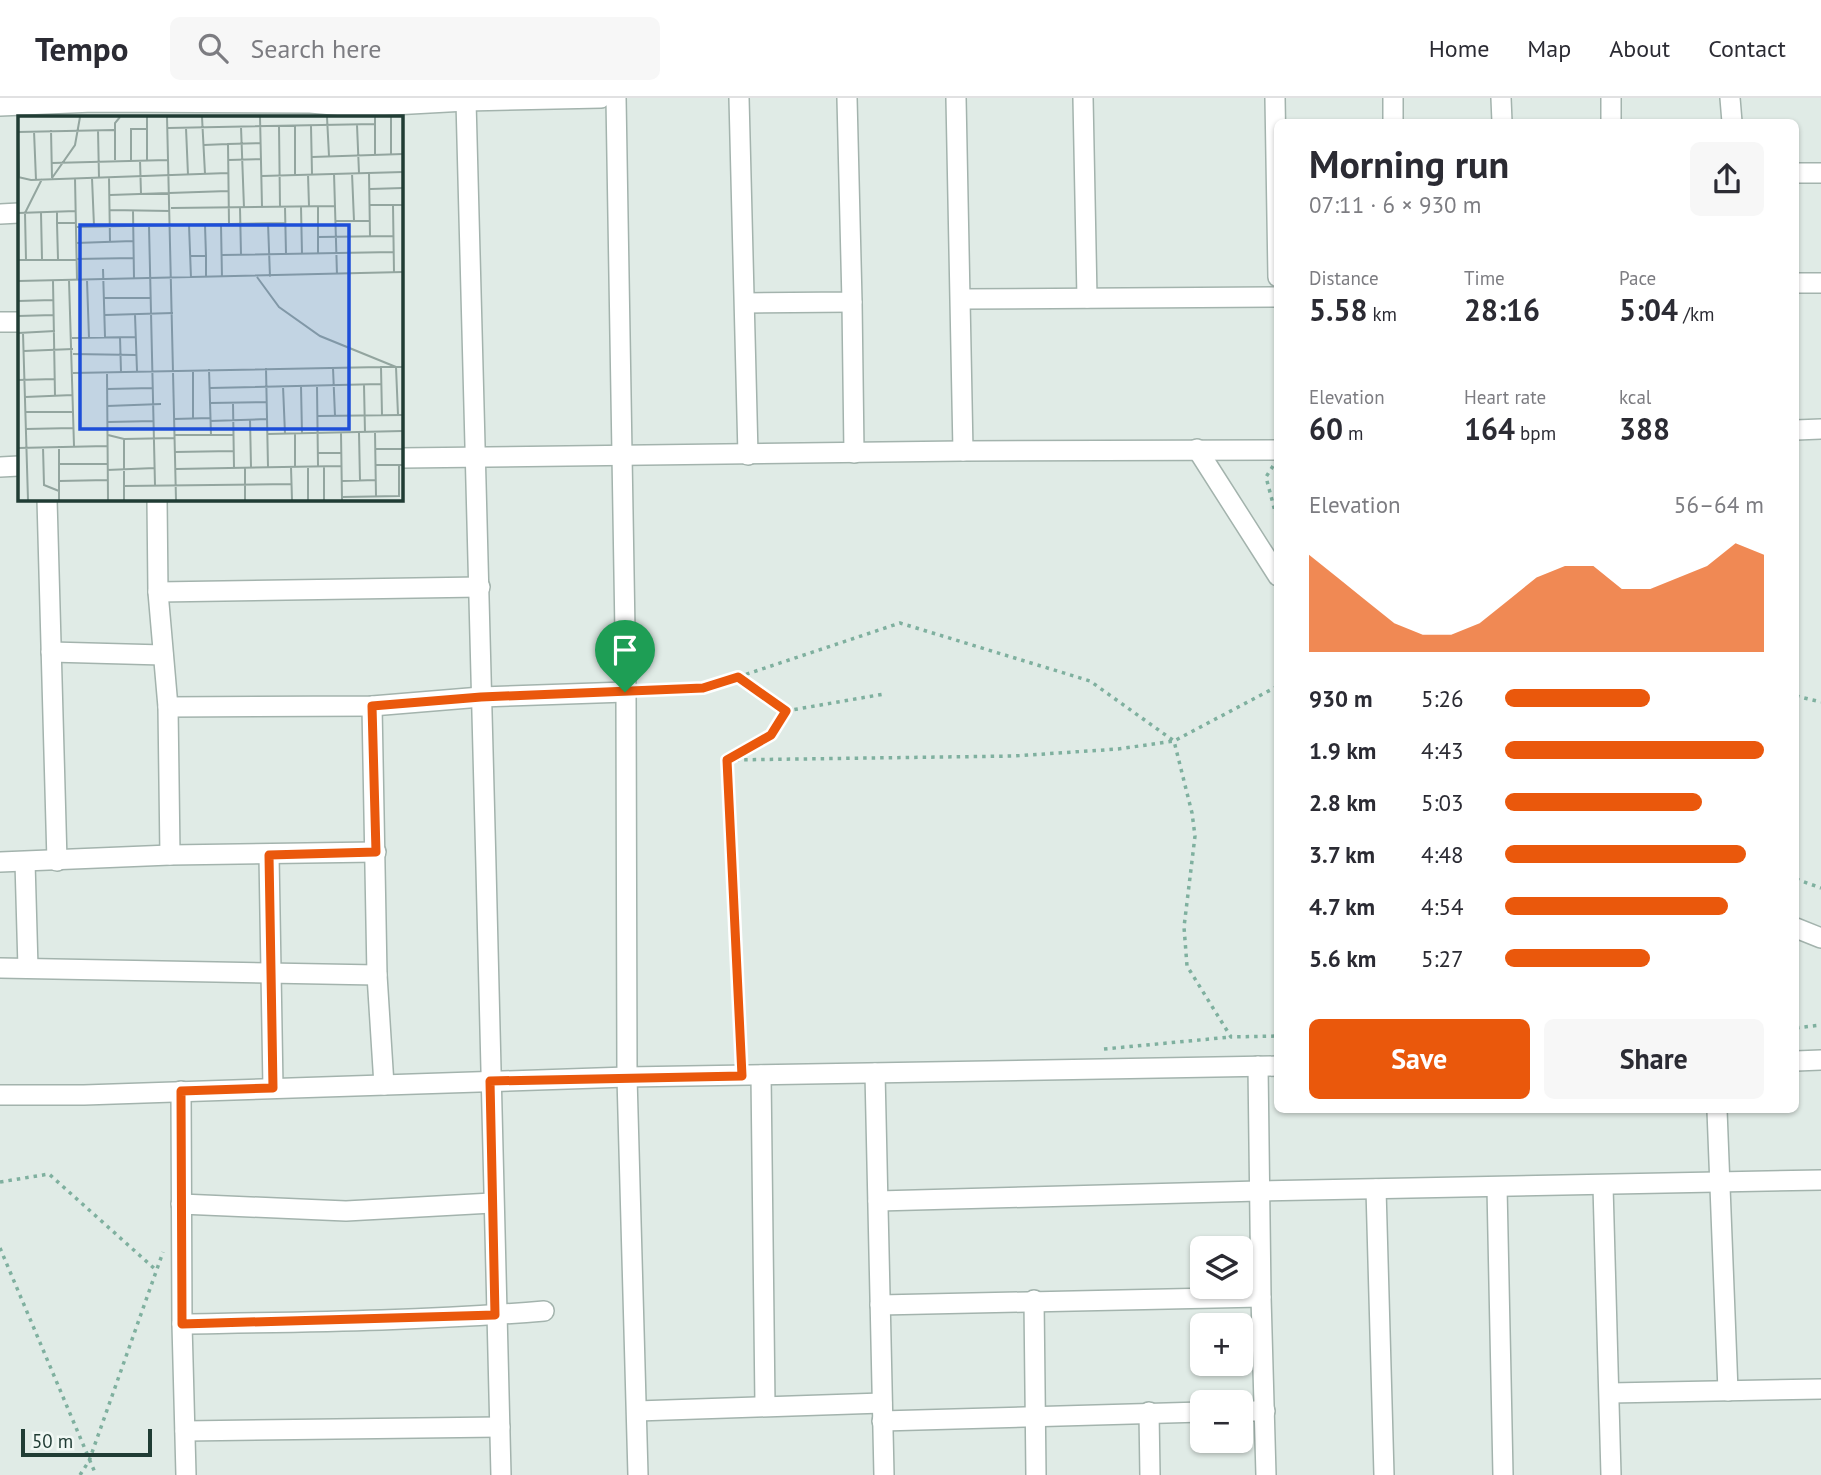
<!DOCTYPE html>
<html lang="en">
<head>
<meta charset="utf-8">
<style>
	:root { --surface:#fff; --page:#f7f7f7; --text:#2b2b33; --muted:#7c7c81; --line:#e1e1e2; --accent:#ea580c }
	body { margin:0; font-family:"PT Sans",sans-serif; background:var(--page); color:var(--text); height:100vh; display:flex; flex-direction:column; font-size:26px; white-space:nowrap }
	* { box-sizing:border-box; margin:0 }
	p { font-size:23px; color:var(--muted) }
	.icon { flex:none; width:38px; height:38px; fill:none; stroke:currentColor; stroke-width:2; stroke-linecap:round; stroke-linejoin:round }
	.map { position:relative; flex:1; overflow:hidden }
	.panel { position:absolute; left:1274px; top:21px; width:525px; height:994px; display:flex; flex-direction:column; background:var(--surface); border-radius:10px; box-shadow:0 2px 5px #0004 }
	.panel>* { flex:none }
	.buttons { position:absolute; left:1190px; top:1138px; display:grid; gap:14px }
	.buttons a { display:grid; place-items:center; width:63px; height:63px; border-radius:10px; background:var(--surface); box-shadow:0 2px 5px #0004; font-size:35px }
	.scale { position:absolute; left:21px; bottom:18px; width:131px; box-sizing:border-box; padding-left:7px; border:4px solid #203c34; border-top:0; font-size:19px; line-height:24px; white-space:nowrap; color:#203c34; -webkit-text-stroke:5px #f0f8f4; paint-order:stroke }
	.pin { position:absolute; display:grid; place-items:center; width:60px; height:60px; color:#fff; margin:-72px -30px; border-radius:50% 50% 50% 0; rotate:-45deg; box-shadow:0 0 7px #0007 }
	.pin .icon { rotate:45deg }
	.round { display:grid; place-items:center; flex:none; width:74px; height:74px; border-radius:10px; background:var(--page) }
	.summary { display:flex; align-items:center; justify-content:space-between; height:119px; padding:0 35px }
	h1 { font-size:38px; font-weight:700; line-height:52px }
	.metrics { display:grid; grid-template-columns:repeat(3,1fr); gap:10px; height:119px; padding:7px 35px }
	.metrics div { display:grid; align-content:center }
	.metrics b { font-size:30px; font-weight:700 }
	.metrics small { font-size:19px; font-weight:400 }
	.metrics p { font-size:19px }
	.chart { height:196px; padding:14px 35px }
	.chart p { display:flex; justify-content:space-between }
	.chart svg { width:100%; height:126px; margin-top:7px; fill:var(--accent); opacity:.7 }
	.button { display:flex; gap:14px; margin-top:auto; padding:14px 35px }
	.button a { flex:1; height:80px; border-radius:10px; background:var(--accent); color:#fff; font-size:28px; font-weight:700; line-height:80px; text-align:center }
	.button a+a { background:var(--page); color:var(--text) }
	ul { padding:0 35px; list-style:none; font-size:23px }
	li { display:grid; grid-template-columns:112px 84px 1fr; align-items:center; height:52px }
	li i { height:18px; border-radius:9px; background:var(--accent) }
	header { display:flex; align-items:center; gap:42px; box-sizing:border-box; height:98px; padding:0 35px; background:var(--surface); border-bottom:2px solid var(--line) }
	header strong { font-size:33px }
	nav { display:flex; gap:38px; margin-inline-start:auto; font-size:24px }
	.search { width:490px; height:63px; background:var(--page); display:flex; align-items:center; gap:18px; box-sizing:border-box; padding:0 24px; border-radius:10px; color:var(--muted); font-size:26px }
	.map>svg:first-child { display:block }
	.lines { fill:none; stroke-linecap:round; stroke-linejoin:round }
	.minor-casing { stroke:#a3b3ad; stroke-width:22 }
	.path { stroke:#7fb09f; stroke-width:3.5; stroke-dasharray:3.5 5; stroke-linecap:butt }
	.minor { stroke:#fff; stroke-width:19 }
	.route-casing { stroke:#fff; stroke-width:14 }
	.route { stroke:#ea580c; stroke-width:9 }
	.inset-road { fill:none; stroke:#93a59f; stroke-width:2 }
	.view { fill:#1d4ed8; fill-opacity:0.15; stroke:#1d4ed8; stroke-width:3.5 }
	.inset-edge { fill:none; stroke:#203c34; stroke-width:3.5 }
</style>
</head>
<body>
<header>
<strong>Tempo</strong>
<div class="search"><svg class="icon" aria-label="search" viewBox="0 0 24 24"><circle cx="10" cy="10" r="6"/><path d="M15 15l6 6"/></svg>Search here</div>
<nav><a>Home</a><a>Map</a><a>About</a><a>Contact</a></nav>
</header>
<div class="map">
<svg width="1821" height="1377" viewBox="0 0 1821 1377">
	<rect width="100%" height="100%" fill="#e0ebe6"/>
	<g class="lines">
		<g class="minor-casing">
			<g id="minor">
				<path d="M616,0L626,594L627,979L638,1377"/>
				<path d="M739,0L748,357"/>
				<path d="M956,0L963,353"/>
				<path d="M1083,0L1087,200"/>
				<path d="M1275,0L1278,179"/>
				<path d="M1393,0V24"/>
				<path d="M1501,0L1502,24"/>
				<path d="M1730,0L1732,24"/>
				<path d="M466,3C482,461 487,919 501,1377"/>
				<path d="M0,8L93,4L310,5L356,9L466,3L601,0"/>
				<path d="M1611,24V0"/>
				<path d="M1796,75H1821"/>
				<path d="M0,116L19,115"/>
				<path d="M1796,185H1821"/>
				<path d="M962,201L1278,199"/>
				<path d="M852,204L854,355"/>
				<path d="M745,205L852,204L847,0"/>
				<path d="M0,224H19"/>
				<path d="M1796,332L1821,331"/>
				<path d="M1197,351L1278,478"/>
				<path d="M401,360L963,353L1278,352"/>
				<path d="M0,369L19,368"/>
				<path d="M47,401L57,763"/>
				<path d="M157,401L158,494L168,609L170,757"/>
				<path d="M158,494L480,489"/>
				<path d="M51,554L163,557"/>
				<path d="M372,608L377,877L384,987"/>
				<path d="M168,609L372,608L481,599L626,594"/>
				<path d="M269,757L273,990"/>
				<path d="M0,764L170,757L376,754"/>
				<path d="M25,764L28,870"/>
				<path d="M1796,830L1821,840"/>
				<path d="M0,870L377,877"/>
				<path d="M1796,963L1821,962"/>
				<path d="M1258,968L1261,1199L1266,1377"/>
				<path d="M875,975L884,1377"/>
				<path d="M761,977L765,1307"/>
				<path d="M181,993L182,1226L186,1377"/>
				<path d="M0,997H84L627,979L1278,968"/>
				<path d="M1717,1012L1728,1293"/>
				<path d="M1603,1088L1611,1377"/>
				<path d="M1497,1089L1503,1377"/>
				<path d="M1376,1091L1384,1377"/>
				<path d="M878,1103L1259,1093L1821,1082"/>
				<path d="M181,1106L346,1113L492,1105"/>
				<path d="M1034,1202L1036,1377"/>
				<path d="M880,1207L1261,1199"/>
				<path d="M182,1226C303,1224 424,1223 544,1213"/>
				<path d="M1610,1295L1821,1291"/>
				<path d="M637,1313L882,1305"/>
				<path d="M1241,1313H1265"/>
				<path d="M1149,1314L1150,1377"/>
				<path d="M882,1323L1202,1314"/>
				<path d="M185,1333L500,1329"/>
			</g>
		</g>
		<g class="path">
			<path d="M1273,368L1266,379L1278,425"/>
			<path d="M738,579L900,525L1090,583L1174,643L1192,715L1195,738L1184,829L1187,868L1231,939L1278,938"/>
			<path d="M644,593L703,590L738,579L786,613L771,637L729,661"/>
			<path d="M1796,598L1821,604"/>
			<path d="M786,613L884,596"/>
			<path d="M1796,781L1821,790"/>
			<path d="M1796,930L1821,927"/>
			<path d="M1104,951L1231,939"/>
			<path d="M741,959L727,662L1014,658L1118,651L1174,643L1278,588"/>
			<path d="M0,1084L49,1076L156,1172"/>
			<path d="M0,1150L96,1377"/>
			<path d="M80,1377L89,1363L163,1154"/>
		</g>
		<use href="#minor" class="minor"/>
	</g>
	<g class="lines">
		<g class="route-casing">
			<path id="route" d="M738,579L786,613L771,637L727,662L742,978L490,983L495,1217L182,1226L181,993L273,990L269,757L376,754L372,608L481,599L703,590Z"/>
		</g>
		<use href="#route" class="route"/>
	</g>
	<g transform="translate(18 18)">
		<rect width="385" height="385" fill="#e0ebe6"/>
		<path class="inset-road" d="M149,1L158,384M184,1L187,58M242,1L244,91M309,1L311,40M357,1V39M373,1V39M339,9L341,57M277,10V59M293,10L294,58M223,11L226,92M261,11L262,91M150,12L357,8M168,12L170,59M33,14L34,62M80,14L81,62M16,15L18,64M0,16L96,14M0,22L1,62M186,29L210,28M294,41L385,38M97,44V7L102,1M113,44V13H129V1M122,44L123,78M129,44V13M210,44L243,43M34,47L150,44M351,56L352,120M316,57L319,159M334,57L336,105M290,58L291,90M244,60L385,56M0,61L13,64L210,57M91,61L92,126M34,62L57,29L62,1M57,62L59,164M74,62L76,110M352,73L385,72M92,79L210,75M352,89H385M375,89L376,157M300,90V137M267,91L268,138M283,91L284,138M153,92L317,90M222,92L223,139M92,94L152,95M115,94L116,163M39,96V107H58M0,97L58,95M23,97L24,143M317,105H352M39,107L40,143M250,107L252,161M211,108L210,28L243,27M171,109L173,162M203,109L204,162M131,110L137,369M58,111L268,107M300,121L376,120M58,127L115,125M204,139L376,136M172,140H188L187,109M188,140V162M0,144L116,142M8,144L7,97L24,63M85,153L87,221M239,161L261,191L302,220L378,251M51,164L56,330M69,164L71,222M0,165L385,156M35,165L37,280M86,182H133M0,185L35,184M87,199L155,197M117,199L119,255M0,200L36,199M0,217L37,215M5,217L10,384M102,221L103,256M54,222L118,221M6,235L55,233M55,238L118,239M378,251L380,299M248,252L250,351M315,252L317,300M191,253L193,319M175,254V302M89,256L90,384M55,257L363,251M0,264L37,263M346,269L347,317M265,270L267,318M283,270L284,318M299,270L300,350M192,272L363,268M89,273L135,272M7,281L55,279M192,287L248,286M215,287L216,352M89,290L143,288M8,296H55M364,299L363,251H385M300,300L385,299M156,303L192,302M232,303L233,351M192,305L249,303M90,306L136,305M8,313L55,312M357,316L358,381M323,317L324,384M341,317L342,365M249,318L385,315M277,318V351M90,319L106,323L157,322M156,319H215M106,323V384M25,331L26,369L41,375M0,332L89,330M357,333H385M157,336L215,335M300,337H323M41,348H89M358,349H385M381,349V381M290,350V384M306,350V384M273,351L274,384M227,352V384M158,353L323,350M89,354L137,352M41,365L90,364M324,365L358,364M106,370L273,368M324,381L381,380M41,384V330"/>
		<path class="view" d="M62,109H331V313H62Z"/>
		<rect width="385" height="385" class="inset-edge"/>
	</g>
</svg>
<div class="buttons">
<a><svg class="icon" aria-label="layers" viewBox="0 0 24 24"><path d="M12 4l9 5-9 5-9-5zM3 14l9 5 9-5"/></svg></a>
<a>+</a>
<a>−</a>
</div>
<div class="scale">50 m</div>
<div class="pin" style="left:625px;top:594px;background:#1e9e55"><svg class="icon" aria-label="arrive" viewBox="0 0 24 24"><path d="M6 21V4h12l-3 4 3 4H6"/></svg></div>
<section class="panel">
<div class="summary"><div><h1>Morning run</h1><p>07:11 · 6 × 930 m</p></div><a class="round"><svg class="icon" aria-label="share" viewBox="0 0 24 24"><path d="M12 15V3M7 8l5-5 5 5M5 13v7h14v-7"/></svg></a></div>
<div class="metrics">
<div><p>Distance</p><b>5.58<small> km</small></b></div>
<div><p>Time</p><b>28:16</b></div>
<div><p>Pace</p><b>5:04<small> /km</small></b></div>
</div>
<div class="metrics">
<div><p>Elevation</p><b>60<small> m</small></b></div>
<div><p>Heart rate</p><b>164<small> bpm</small></b></div>
<div><p>kcal</p><b>388</b></div>
</div>
<div class="chart"><p><span>Elevation</span>56–64 m</p>
<svg viewBox="0 0 160 44" preserveAspectRatio="none"><path d="M0 44V10L10 18L20 26L30 34L40 38L50 38L60 34L70 26L80 18L90 14L100 14L110 22L120 22L130 18L140 14L150 6L160 10V44z"/></svg>
</div>
<ul>
<li><b>930 m</b>5:26<i style="width:56%"></i></li>
<li><b>1.9 km</b>4:43<i style="width:100%"></i></li>
<li><b>2.8 km</b>5:03<i style="width:76%"></i></li>
<li><b>3.7 km</b>4:48<i style="width:93%"></i></li>
<li><b>4.7 km</b>4:54<i style="width:86%"></i></li>
<li><b>5.6 km</b>5:27<i style="width:56%"></i></li>
</ul>
<div class="button"><a>Save</a><a>Share</a></div>
</section>
</div>
</body>
</html>
